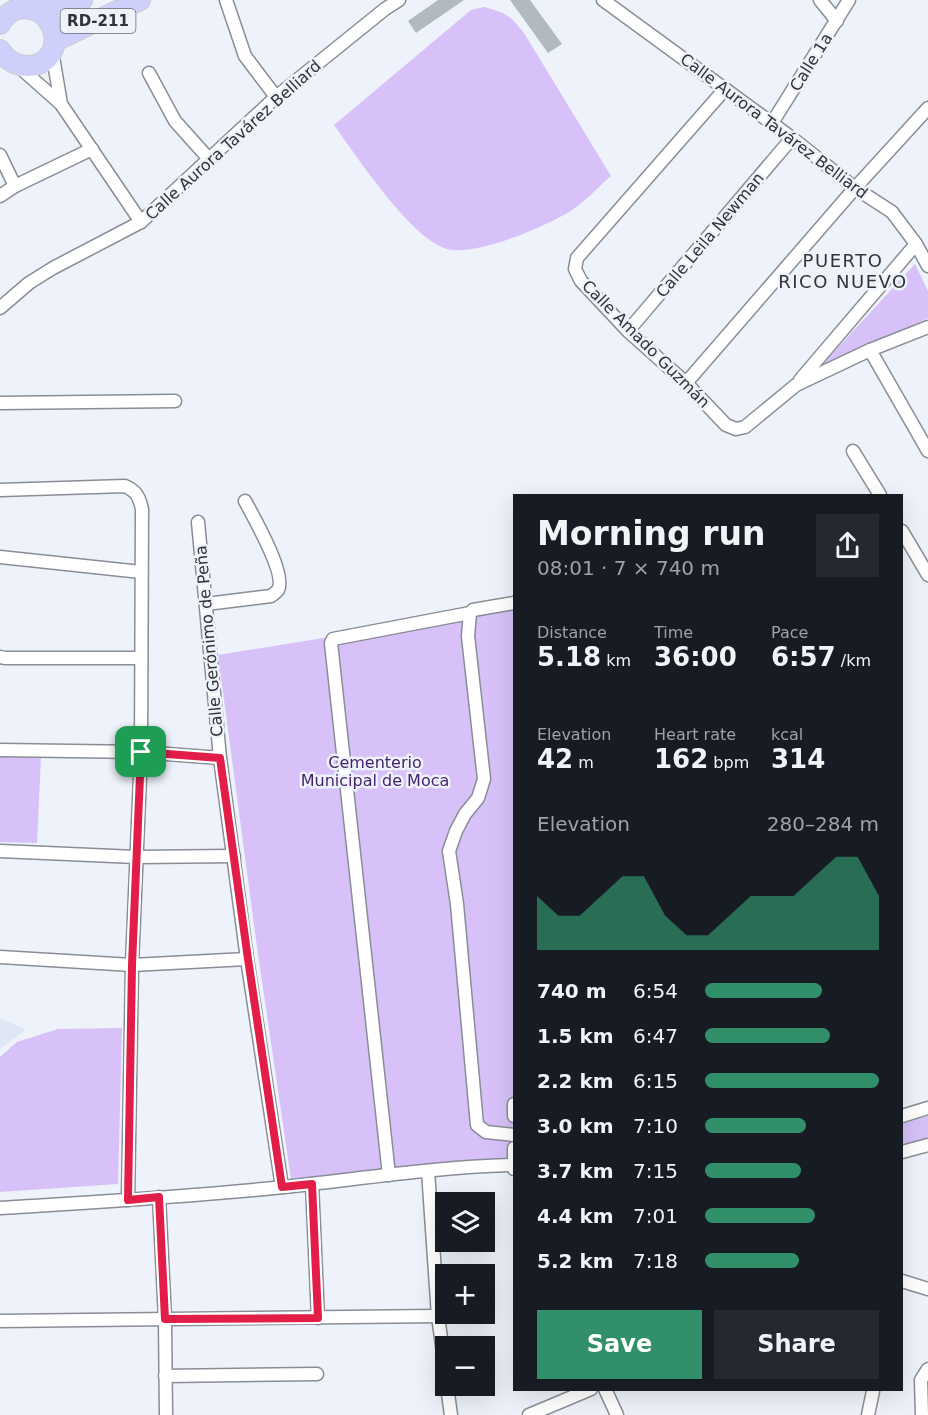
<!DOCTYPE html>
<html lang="en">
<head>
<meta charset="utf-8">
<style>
	:root { --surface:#171b24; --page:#242831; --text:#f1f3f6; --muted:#9ea1a6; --accent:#319069 }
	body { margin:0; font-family:"DejaVu Sans",sans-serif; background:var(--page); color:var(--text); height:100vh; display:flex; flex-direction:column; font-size:22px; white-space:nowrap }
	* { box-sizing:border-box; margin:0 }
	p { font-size:20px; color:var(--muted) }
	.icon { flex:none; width:33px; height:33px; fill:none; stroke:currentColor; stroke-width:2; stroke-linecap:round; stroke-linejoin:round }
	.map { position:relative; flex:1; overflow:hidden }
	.details { position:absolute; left:513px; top:494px; width:390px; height:897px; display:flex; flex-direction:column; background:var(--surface); border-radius:0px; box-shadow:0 6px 24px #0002 }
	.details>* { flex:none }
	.controls { position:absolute; left:435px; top:1192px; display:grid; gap:12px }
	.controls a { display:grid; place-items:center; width:60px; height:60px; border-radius:0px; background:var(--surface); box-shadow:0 6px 24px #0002; font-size:30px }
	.pin { position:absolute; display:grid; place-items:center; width:51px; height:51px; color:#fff; margin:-26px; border-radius:12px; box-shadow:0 3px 9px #0006 }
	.round { display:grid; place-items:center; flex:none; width:63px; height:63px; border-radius:0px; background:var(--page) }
	.headline { display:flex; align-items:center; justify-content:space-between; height:102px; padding:0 24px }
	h1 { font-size:33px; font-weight:600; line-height:45px }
	.figures { display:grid; grid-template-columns:repeat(3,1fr); gap:9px; height:102px; padding:6px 24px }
	.figures div { display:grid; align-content:center }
	.figures b { font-size:26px; font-weight:600 }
	.figures small { font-size:16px; font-weight:400 }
	.figures p { font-size:16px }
	.chart { height:168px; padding:12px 24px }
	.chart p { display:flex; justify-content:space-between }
	.chart svg { width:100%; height:108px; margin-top:6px; fill:var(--accent); opacity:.7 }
	.button { display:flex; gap:12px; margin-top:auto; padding:12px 24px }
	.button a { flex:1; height:69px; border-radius:0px; background:var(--accent); color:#fff; font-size:24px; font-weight:600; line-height:69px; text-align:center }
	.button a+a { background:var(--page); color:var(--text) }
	ul { padding:0 24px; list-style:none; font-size:20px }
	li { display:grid; grid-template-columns:96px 72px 1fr; align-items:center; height:45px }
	li i { height:15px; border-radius:8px; background:var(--accent) }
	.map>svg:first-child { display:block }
	.built { fill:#dfe7f7 }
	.green { fill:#d7c1f8 }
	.building { fill:#b2bac1 }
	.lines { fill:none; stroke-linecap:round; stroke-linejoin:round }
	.street-casing { stroke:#898d95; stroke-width:15 }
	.primary-casing { stroke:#cececf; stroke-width:22 }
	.street { stroke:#fff; stroke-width:12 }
	.primary { stroke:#cecffa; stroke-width:20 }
	.route-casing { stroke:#fff; stroke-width:12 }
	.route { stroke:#e11d48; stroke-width:8 }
	.labels { text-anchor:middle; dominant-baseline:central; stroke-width:5; stroke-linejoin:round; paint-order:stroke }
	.shield { fill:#edf2fb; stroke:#696c71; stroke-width:1.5 }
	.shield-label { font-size:15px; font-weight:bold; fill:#313336 }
	.street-label { font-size:16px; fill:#313336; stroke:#edf2fb }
	.park-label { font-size:16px; fill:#441f6a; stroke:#edf2fb }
	.neighbourhood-label { font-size:18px; letter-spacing:1.5px; fill:#313336; stroke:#edf2fb }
</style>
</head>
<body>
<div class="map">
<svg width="928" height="1415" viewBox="0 0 928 1415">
	<rect width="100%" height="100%" fill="#edf2fb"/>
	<path class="built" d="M0,1018L26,1030L0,1049Z"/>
	<g class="green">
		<path d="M484,7C506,13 510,15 524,33L611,176C598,187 584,203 569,212C544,227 471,259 444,248C408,234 357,157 334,125L471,10Z"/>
		<path d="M915,264L928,291V318L818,369Z"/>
		<path d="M514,607V1158L292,1186L257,947L218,655Z"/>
		<path d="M0,756L41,757L37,843L0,842Z"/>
		<path d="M122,1028L118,1184L0,1192V1057L17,1042L58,1029Z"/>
		<path d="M928,1116V1140L902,1147V1124Z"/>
	</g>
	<g class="building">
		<path d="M438,0H464L416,33L408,21Z"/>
		<path d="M510,0H530L562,44L548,53Z"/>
	</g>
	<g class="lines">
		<g class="street-casing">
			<g id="street">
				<path d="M226,0L245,56L276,97"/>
				<path d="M603,0L792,138L855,188L892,212L916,244L928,266"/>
				<path d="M820,0L837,21"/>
				<path d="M52,51L61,104"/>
				<path d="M17,65L61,104L141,222"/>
				<path d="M149,73L175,121L209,159"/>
				<path d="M725,89L577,258L575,269L581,281L628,331L686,383L726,425L736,429L745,427L796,385L870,350L928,327"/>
				<path d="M772,123L849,0"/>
				<path d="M0,155L15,186"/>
				<path d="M0,196L15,186L92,149"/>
				<path d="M0,308L29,283L53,268L141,222L276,97L385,9L399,0"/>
				<path d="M628,331L792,138"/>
				<path d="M870,350L928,451"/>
				<path d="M800,380L916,244"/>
				<path d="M686,383L855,188L928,108"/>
				<path d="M0,403L175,401"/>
				<path d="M853,451L880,495"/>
				<path d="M0,490L125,486C136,491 139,496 142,509L141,752L132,965L128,1200"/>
				<path d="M198,522L220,758L247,959L282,1187"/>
				<path d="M902,531L928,575"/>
				<path d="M0,557L141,572"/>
				<path d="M514,603L473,610L470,613L468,636L484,779L478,798L465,814L456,831L449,851L457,904L477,1125L486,1132L514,1135"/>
				<path d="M206,604L271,596C273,594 276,593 278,590C287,575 253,516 245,501"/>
				<path d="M0,657L5,658H141"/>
				<path d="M0,750L141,752L220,758"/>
				<path d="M0,851L136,857L234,856"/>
				<path d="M0,957L132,965L247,959"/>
				<path d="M514,1104V1116"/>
				<path d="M902,1116L928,1108"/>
				<path d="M514,1148V1169"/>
				<path d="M902,1152L928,1145"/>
				<path d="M428,1171L438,1316L446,1375"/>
				<path d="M389,1175L331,643L333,639L470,613"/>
				<path d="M312,1184L318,1318"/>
				<path d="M159,1197L165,1319L166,1415"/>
				<path d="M0,1208C94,1202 189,1197 283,1187C360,1179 437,1167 514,1165"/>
				<path d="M902,1281L928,1289"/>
				<path d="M0,1321L438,1316"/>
				<path d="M165,1376L317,1374"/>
				<path d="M447,1386L451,1415"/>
				<path d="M605,1389L617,1415"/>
				<path d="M529,1415L591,1389"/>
				<path d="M868,1415L873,1391"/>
				<path d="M922,1415L921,1380L928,1369"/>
			</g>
		</g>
		<g class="primary-casing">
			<g id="primary">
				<path d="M33,8L82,0"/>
				<path d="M0,24C4,17 10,12 17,9C58,0 71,65 27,66C15,66 6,59 0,50"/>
				<path d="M55,41L140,0"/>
			</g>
		</g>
		<use href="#street" class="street"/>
		<use href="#primary" class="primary"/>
	</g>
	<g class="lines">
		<g class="route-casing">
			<path id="route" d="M141,752L220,758L248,959L282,1187L312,1184L318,1318L165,1319L159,1197L128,1200L132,965Z"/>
		</g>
		<use href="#route" class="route"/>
	</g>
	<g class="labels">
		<rect class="shield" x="60.5" y="9" width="75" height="24" rx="4.5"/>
		<g class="shield-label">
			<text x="98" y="21">RD-211</text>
		</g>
		<g class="street-label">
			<text transform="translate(811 62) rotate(-58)">Calle 1a</text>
			<text transform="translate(774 126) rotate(37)">Calle Aurora Tavárez Belliard</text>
			<text transform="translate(233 140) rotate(-42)">Calle Aurora Tavárez Belliard</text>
			<text transform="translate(710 235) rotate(-50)">Calle Leila Newman</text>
			<text transform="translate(646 344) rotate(45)">Calle Amado Guzmán</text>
			<text transform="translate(209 641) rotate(-95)">Calle Gerónimo de Peña</text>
		</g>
		<g class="park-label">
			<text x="375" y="762">Cementerio<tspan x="375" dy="18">Municipal de Moca</tspan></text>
		</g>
		<g class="neighbourhood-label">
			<text x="843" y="260">PUERTO<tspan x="843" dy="21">RICO NUEVO</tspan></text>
		</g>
	</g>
</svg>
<div class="controls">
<a><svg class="icon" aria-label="layers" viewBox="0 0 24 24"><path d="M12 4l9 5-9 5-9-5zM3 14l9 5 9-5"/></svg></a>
<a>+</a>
<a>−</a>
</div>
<div class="pin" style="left:141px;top:752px;background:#1e9e55"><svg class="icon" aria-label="arrive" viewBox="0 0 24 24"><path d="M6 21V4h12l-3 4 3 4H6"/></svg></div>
<section class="details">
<div class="headline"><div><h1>Morning run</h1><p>08:01 · 7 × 740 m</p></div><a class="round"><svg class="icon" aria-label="share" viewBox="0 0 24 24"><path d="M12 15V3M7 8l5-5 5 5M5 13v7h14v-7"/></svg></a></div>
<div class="figures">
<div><p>Distance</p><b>5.18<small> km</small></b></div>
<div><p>Time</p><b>36:00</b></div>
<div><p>Pace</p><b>6:57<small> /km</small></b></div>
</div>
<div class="figures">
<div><p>Elevation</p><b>42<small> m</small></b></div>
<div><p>Heart rate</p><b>162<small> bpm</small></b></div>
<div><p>kcal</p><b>314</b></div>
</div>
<div class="chart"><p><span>Elevation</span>280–284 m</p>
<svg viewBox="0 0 160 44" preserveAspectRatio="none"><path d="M0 44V22L10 30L20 30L30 22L40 14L50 14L60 30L70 38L80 38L90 30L100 22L110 22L120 22L130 14L140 6L150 6L160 22V44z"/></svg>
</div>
<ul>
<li><b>740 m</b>6:54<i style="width:67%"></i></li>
<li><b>1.5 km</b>6:47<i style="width:72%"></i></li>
<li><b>2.2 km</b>6:15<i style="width:100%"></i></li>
<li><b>3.0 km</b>7:10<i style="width:58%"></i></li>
<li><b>3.7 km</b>7:15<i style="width:55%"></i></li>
<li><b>4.4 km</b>7:01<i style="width:63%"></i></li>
<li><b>5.2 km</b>7:18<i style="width:54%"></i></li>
</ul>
<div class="button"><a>Save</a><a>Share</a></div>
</section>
</div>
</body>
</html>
